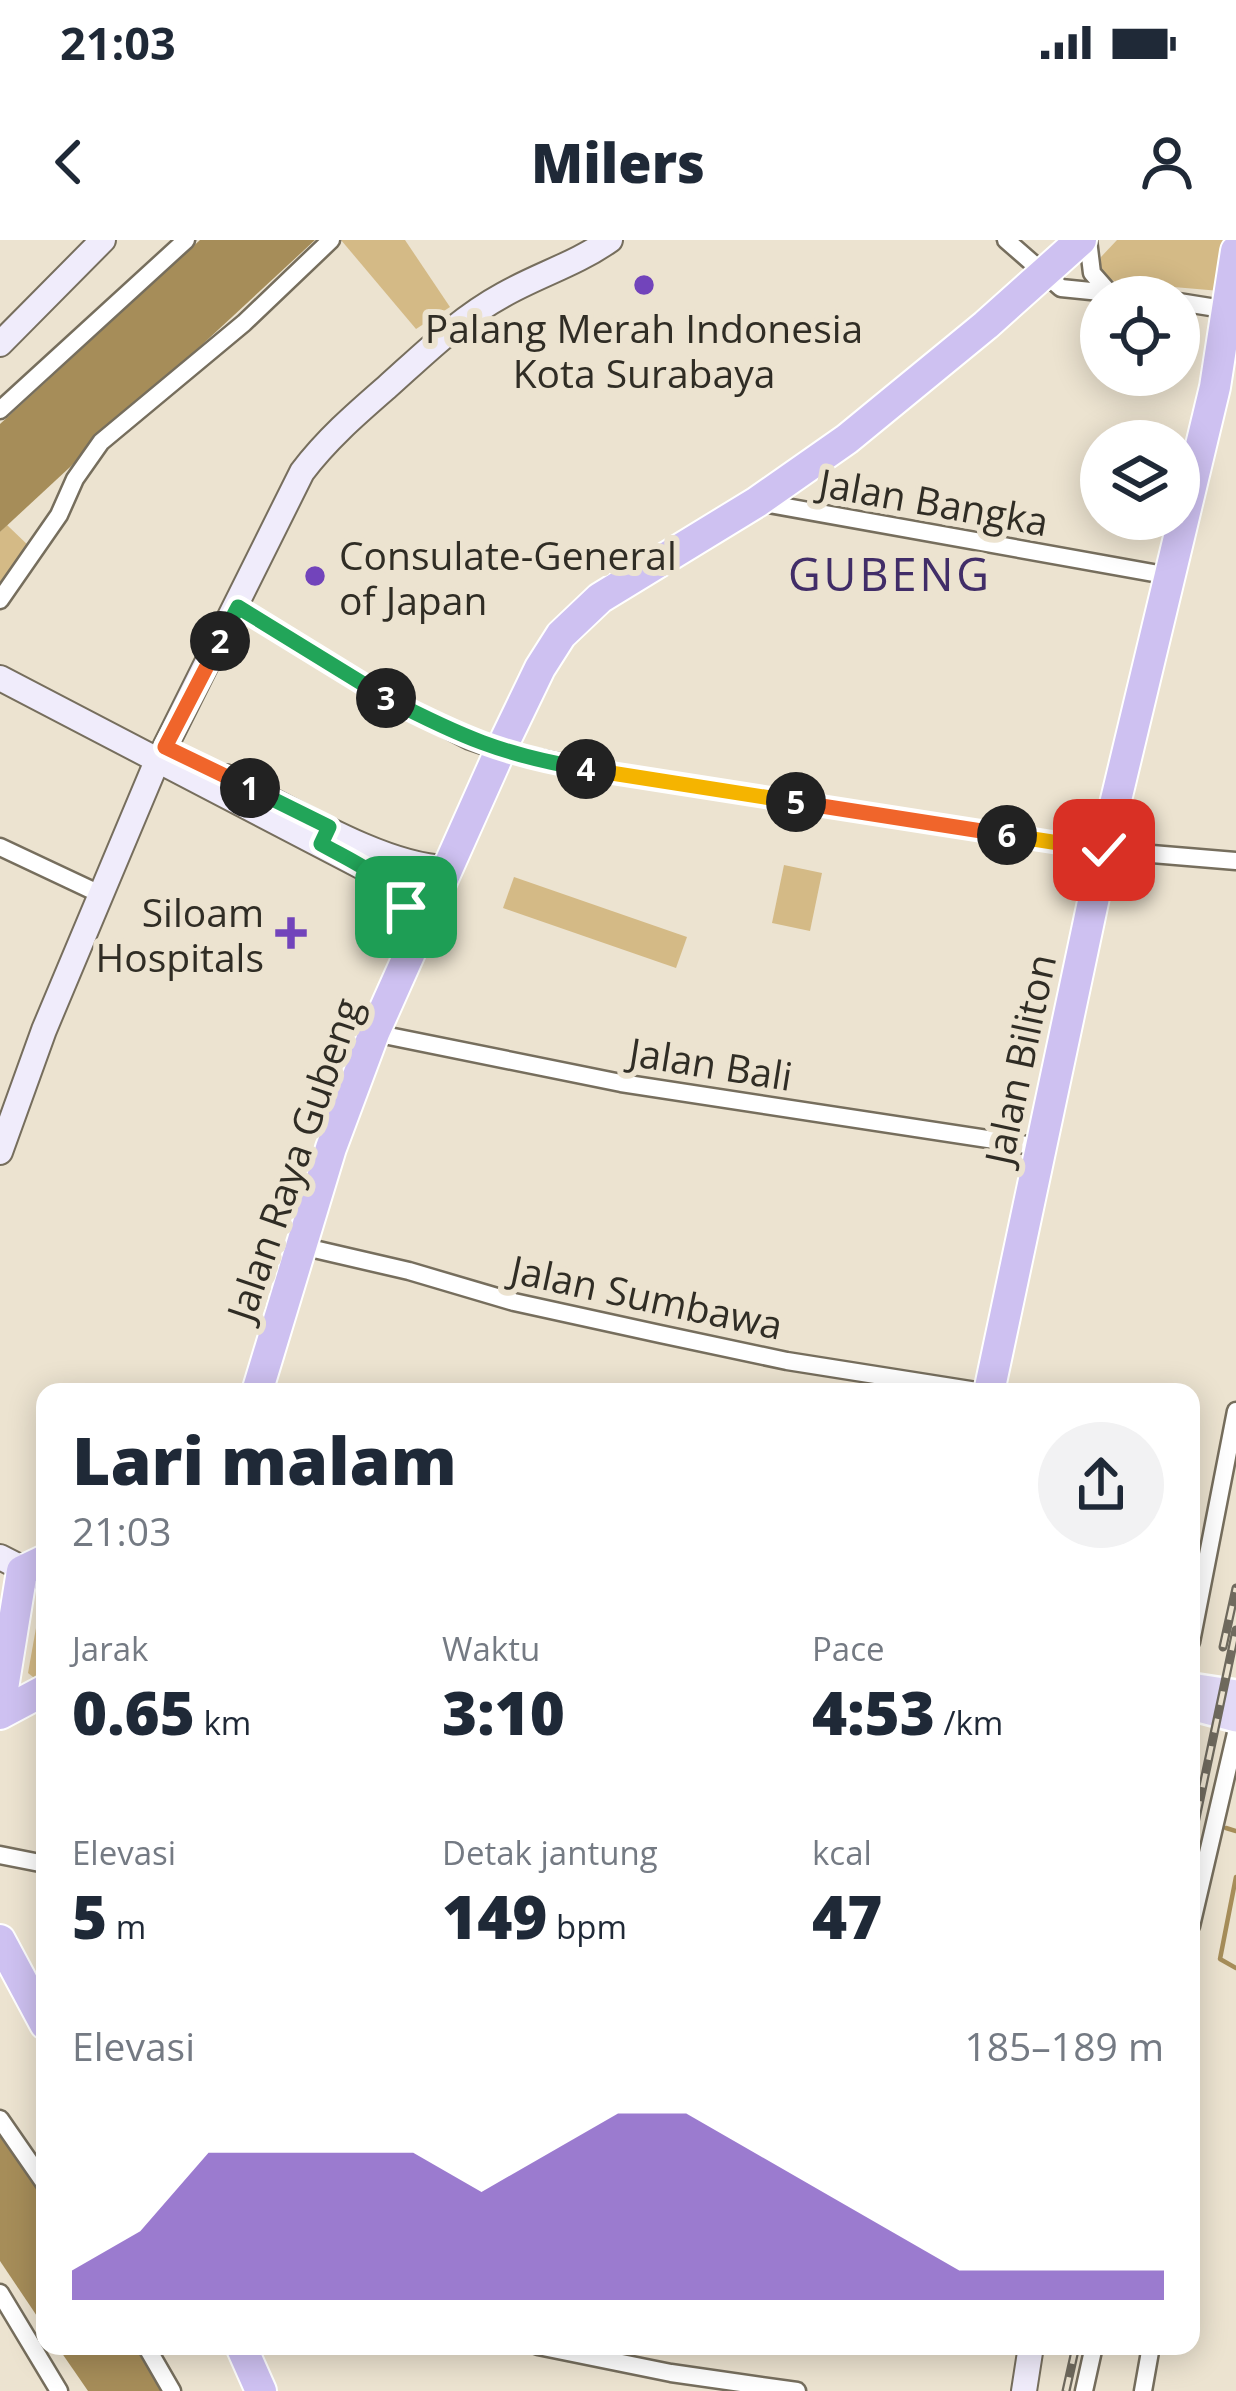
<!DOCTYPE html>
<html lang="id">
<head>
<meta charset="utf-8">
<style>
	:root { --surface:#fff; --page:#f2f2f3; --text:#1f2937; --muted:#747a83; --accent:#7244bb }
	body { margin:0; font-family:"Open Sans",sans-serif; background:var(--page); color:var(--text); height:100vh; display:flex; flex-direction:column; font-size:45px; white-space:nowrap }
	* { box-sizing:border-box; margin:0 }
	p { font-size:39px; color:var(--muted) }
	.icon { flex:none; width:66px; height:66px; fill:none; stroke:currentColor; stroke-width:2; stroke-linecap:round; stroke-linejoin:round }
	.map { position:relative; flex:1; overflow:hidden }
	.sheet { position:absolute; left:36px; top:1143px; width:1164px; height:972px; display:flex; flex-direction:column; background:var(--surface); border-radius:24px; box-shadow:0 6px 30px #0003 }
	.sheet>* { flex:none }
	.controls { position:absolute; left:1080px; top:36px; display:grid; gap:24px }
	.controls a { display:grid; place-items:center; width:120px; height:120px; border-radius:50%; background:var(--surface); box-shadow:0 6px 30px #0003; font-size:60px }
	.pin { position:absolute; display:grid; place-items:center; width:102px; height:102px; color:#fff; margin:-51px; border-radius:24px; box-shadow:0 6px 18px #0006 }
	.km { position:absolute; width:60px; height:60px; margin:-30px; border-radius:50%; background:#222; color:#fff; font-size:33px; line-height:60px; text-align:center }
	.round { display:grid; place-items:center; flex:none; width:126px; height:126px; border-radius:63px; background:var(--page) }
	.headline { display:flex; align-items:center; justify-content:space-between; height:204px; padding:0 36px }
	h1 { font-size:66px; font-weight:800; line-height:90px }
	.figures { display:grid; grid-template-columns:repeat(3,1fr); gap:18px; height:204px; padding:12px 36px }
	.figures div { display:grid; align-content:center }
	.figures b { font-size:60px; font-weight:800 }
	.figures small { font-size:33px; font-weight:400 }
	.figures p { font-size:33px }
	.chart { height:336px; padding:24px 36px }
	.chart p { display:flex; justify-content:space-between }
	.chart svg { width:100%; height:216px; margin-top:12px; fill:var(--accent); opacity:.7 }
	.status { display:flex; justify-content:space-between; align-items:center; height:84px; padding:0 60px; background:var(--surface); direction:ltr }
	.status svg { height:33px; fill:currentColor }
	header { display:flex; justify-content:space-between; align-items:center; height:156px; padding:0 36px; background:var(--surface); font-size:54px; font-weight:800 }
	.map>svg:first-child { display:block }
	.green { fill:#d4ba86 }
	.water { fill:#a68d59 }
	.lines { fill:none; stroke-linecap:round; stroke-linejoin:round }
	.stream { stroke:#a68d59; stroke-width:4.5 }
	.street-casing { stroke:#766e5d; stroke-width:21 }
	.secondary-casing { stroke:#766e5d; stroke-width:28 }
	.primary-casing { stroke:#fff; stroke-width:32 }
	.highway-casing { stroke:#fff; stroke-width:34 }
	.street { stroke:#fff; stroke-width:16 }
	.secondary { stroke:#f0ecfb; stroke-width:24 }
	.primary { stroke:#e2daf7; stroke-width:27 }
	.highway { stroke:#cec1f1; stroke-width:30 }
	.rail-casing { stroke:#6f6a5e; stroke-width:9 }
	.rail { stroke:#ece3d0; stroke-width:4.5; stroke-dasharray:14; stroke-linecap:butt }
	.split-1-casing { stroke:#fff; stroke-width:24 }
	.split-2-casing { stroke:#fff; stroke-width:24 }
	.split-3-casing { stroke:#fff; stroke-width:24 }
	.split-4-casing { stroke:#fff; stroke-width:24 }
	.split-5-casing { stroke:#fff; stroke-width:24 }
	.split-6-casing { stroke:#fff; stroke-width:24 }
	.split-7-casing { stroke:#fff; stroke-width:24 }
	.split-1 { stroke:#22a559; stroke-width:15 }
	.split-2 { stroke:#f0652b; stroke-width:15 }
	.split-3 { stroke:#22a559; stroke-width:15 }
	.split-4 { stroke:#22a559; stroke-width:15 }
	.split-5 { stroke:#f5b400; stroke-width:15 }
	.split-6 { stroke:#f0652b; stroke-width:15 }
	.split-7 { stroke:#f5b400; stroke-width:15 }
	.poi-dot { fill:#7244bb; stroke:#ece3d0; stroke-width:4.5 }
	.labels { text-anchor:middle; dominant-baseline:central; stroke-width:12; stroke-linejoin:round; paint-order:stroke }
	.poi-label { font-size:39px; fill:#302d25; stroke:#ece3d0 }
	.street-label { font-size:39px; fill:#302d25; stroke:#ece3d0 }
	.quarter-label { font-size:45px; letter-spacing:3px; fill:#412d68; stroke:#ece3d0 }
</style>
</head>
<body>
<div class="status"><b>21:03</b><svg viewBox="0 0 49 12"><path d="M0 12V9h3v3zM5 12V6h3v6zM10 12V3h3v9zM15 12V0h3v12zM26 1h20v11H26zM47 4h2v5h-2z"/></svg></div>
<header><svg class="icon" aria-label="back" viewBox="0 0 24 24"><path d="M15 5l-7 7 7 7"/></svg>Milers<svg class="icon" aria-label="person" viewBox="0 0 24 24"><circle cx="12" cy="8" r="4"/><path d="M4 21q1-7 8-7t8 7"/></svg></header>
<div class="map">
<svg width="1236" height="2151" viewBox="0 0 1236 2151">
	<rect width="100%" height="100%" fill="#ece3d0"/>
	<g class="green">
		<path d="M341,0H405L450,67L416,89Z"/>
		<path d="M1117,0H1230L1220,51L1116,42C1103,36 1100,31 1101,17Z"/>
		<path d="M7,285L32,309L0,347V292Z"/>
		<path d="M784,625L822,633L810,691L772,683Z"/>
		<path d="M514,637L687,697L676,728L503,668Z"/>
		<path d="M45,1374V1437L38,1441L28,1433L36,1388Z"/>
	</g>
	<g class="water">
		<path d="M200,0H315L0,292V184Z"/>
		<path d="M0,1896L45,1960V2088L0,2021Z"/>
		<path d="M57,2106H140L165,2151H88Z"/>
	</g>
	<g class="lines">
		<g class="stream">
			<path d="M1226,1588L1236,1591"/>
			<path d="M1236,1637L1220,1719L1236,1728"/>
		</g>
		<g class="street-casing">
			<g id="street">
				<path d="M1006,0L1061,48L1150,57"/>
				<path d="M1088,0L1092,33L1107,50"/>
				<path d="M1179,62L1229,70"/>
				<path d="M0,170L186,0"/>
				<path d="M758,262L1170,336"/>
				<path d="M0,360L59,275L75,239L101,202L244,83L331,0"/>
				<path d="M237,367L370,449L468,500L500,511L620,534L1104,610L1236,621"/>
				<path d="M0,607L100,654"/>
				<path d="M374,793L621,843L1040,907"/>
				<path d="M301,1006L409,1031L514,1062L660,1094L787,1121L983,1152"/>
				<path d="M1191,1402L1236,1171"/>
				<path d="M0,1615L45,1624"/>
				<path d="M1191,1686L1236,1493"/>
				<path d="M0,1879L45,1944"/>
				<path d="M0,2053L59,2151"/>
				<path d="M146,2106L172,2151"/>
				<path d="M538,2106L671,2133L797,2151"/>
				<path d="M1084,2151L1094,2106"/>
				<path d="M1143,2151L1151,2106"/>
			</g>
		</g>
		<g class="secondary-casing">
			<g id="secondary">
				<path d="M0,104L103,0"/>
				<path d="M0,438L378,635L394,649L417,692"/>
				<path d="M165,507L302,232C327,199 356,174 387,147C424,114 459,79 503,55C538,35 576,24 610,0"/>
				<path d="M226,537C287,566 380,626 446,628"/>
				<path d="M0,912L44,790L157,521"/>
				<path d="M0,1317L45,1340"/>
				<path d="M1024,2151L1031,2106"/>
			</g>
		</g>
		<g class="primary-casing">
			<g id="primary">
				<path d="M1191,1447L1236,1454"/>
				<path d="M1191,1466L1236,1478"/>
			</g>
		</g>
		<g class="highway-casing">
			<g id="highway">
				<path d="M257,1152L331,908L374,793L500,511L540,428L561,395L600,358L757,262L847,199L986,85L1081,0"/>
				<path d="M989,1152L1104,610L1215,147L1236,11"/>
				<path d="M0,1467L22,1331L45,1320"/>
				<path d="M0,1474L45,1450"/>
				<path d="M0,1700L45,1784"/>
				<path d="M241,2106L261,2151"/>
			</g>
		</g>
		<use href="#street" class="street"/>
		<use href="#secondary" class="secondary"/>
		<use href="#primary" class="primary"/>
		<use href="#highway" class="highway"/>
		<g class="rail-casing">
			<g id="rail">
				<path d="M1223,1407L1236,1348"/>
				<path d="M1191,1602L1236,1390"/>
				<path d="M1066,2151L1076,2106"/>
			</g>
		</g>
		<use href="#rail" class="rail"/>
	</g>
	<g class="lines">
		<g class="split-1-casing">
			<path id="split-1" d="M250,548L329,587L321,604C353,622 386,635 406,667"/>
		</g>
		<g class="split-2-casing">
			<path id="split-2" d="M220,401L165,507L250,548"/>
		</g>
		<g class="split-3-casing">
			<path id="split-3" d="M220,401L238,367L386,458"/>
		</g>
		<g class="split-4-casing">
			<path id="split-4" d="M386,458C460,496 502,515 586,529"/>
		</g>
		<g class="split-5-casing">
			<path id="split-5" d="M586,529L796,562"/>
		</g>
		<g class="split-6-casing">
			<path id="split-6" d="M796,562L1007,595"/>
		</g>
		<g class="split-7-casing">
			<path id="split-7" d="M1007,595L1104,610"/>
		</g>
		<use href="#split-1" class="split-1"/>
		<use href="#split-2" class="split-2"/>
		<use href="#split-3" class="split-3"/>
		<use href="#split-4" class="split-4"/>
		<use href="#split-5" class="split-5"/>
		<use href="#split-6" class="split-6"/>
		<use href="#split-7" class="split-7"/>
	</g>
	<g class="poi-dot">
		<circle cx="644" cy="45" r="12"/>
		<circle cx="315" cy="336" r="12"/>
		<path d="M285 675h12v12h12v12h-12v12h-12v-12h-12v-12h12z"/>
	</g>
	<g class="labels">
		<g class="poi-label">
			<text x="644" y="87">Palang Merah Indonesia<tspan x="644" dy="45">Kota Surabaya</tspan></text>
			<text x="339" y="314" text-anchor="start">Consulate-General<tspan x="339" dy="45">of Japan</tspan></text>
			<text x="264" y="671" text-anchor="end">Siloam<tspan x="264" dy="45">Hospitals</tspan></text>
		</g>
		<g class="street-label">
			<text transform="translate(934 261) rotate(10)">Jalan Bangka</text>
			<text transform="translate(1019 819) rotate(-78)">Jalan Biliton</text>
			<text transform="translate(711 823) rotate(9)">Jalan Bali</text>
			<text transform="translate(293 919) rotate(-71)">Jalan Raya Gubeng</text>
			<text transform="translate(647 1056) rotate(12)">Jalan Sumbawa</text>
		</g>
		<g class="quarter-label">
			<text x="890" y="333">GUBENG</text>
		</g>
	</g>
</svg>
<div class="controls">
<a><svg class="icon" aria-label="locate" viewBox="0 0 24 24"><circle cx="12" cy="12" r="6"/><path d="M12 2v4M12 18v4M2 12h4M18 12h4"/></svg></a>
<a><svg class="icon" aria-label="layers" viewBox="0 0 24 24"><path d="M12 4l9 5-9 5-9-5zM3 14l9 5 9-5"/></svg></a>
</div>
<div class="pin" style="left:406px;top:667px;background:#1e9e55"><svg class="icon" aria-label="arrive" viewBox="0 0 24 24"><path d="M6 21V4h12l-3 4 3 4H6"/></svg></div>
<div class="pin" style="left:1104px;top:610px;background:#d93025"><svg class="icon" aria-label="check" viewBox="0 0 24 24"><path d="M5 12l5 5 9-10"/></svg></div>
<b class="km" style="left:250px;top:548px">1</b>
<b class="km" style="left:220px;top:401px">2</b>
<b class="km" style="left:386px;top:458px">3</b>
<b class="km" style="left:586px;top:529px">4</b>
<b class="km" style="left:796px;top:562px">5</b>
<b class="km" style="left:1007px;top:595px">6</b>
<section class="sheet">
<div class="headline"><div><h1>Lari malam</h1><p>21:03</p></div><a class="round"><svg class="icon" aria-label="share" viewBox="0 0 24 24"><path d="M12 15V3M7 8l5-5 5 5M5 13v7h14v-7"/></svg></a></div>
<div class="figures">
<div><p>Jarak</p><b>0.65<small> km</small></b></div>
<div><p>Waktu</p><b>3:10</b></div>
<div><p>Pace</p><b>4:53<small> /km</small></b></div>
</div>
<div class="figures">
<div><p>Elevasi</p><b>5<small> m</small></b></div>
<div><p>Detak jantung</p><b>149<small> bpm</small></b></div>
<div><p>kcal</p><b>47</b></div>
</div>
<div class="chart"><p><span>Elevasi</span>185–189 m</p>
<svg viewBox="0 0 160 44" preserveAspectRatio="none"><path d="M0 44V38L10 30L20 14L30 14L40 14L50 14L60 22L70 14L80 6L90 6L100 14L110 22L120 30L130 38L140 38L150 38L160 38V44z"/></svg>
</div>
</section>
</div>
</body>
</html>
